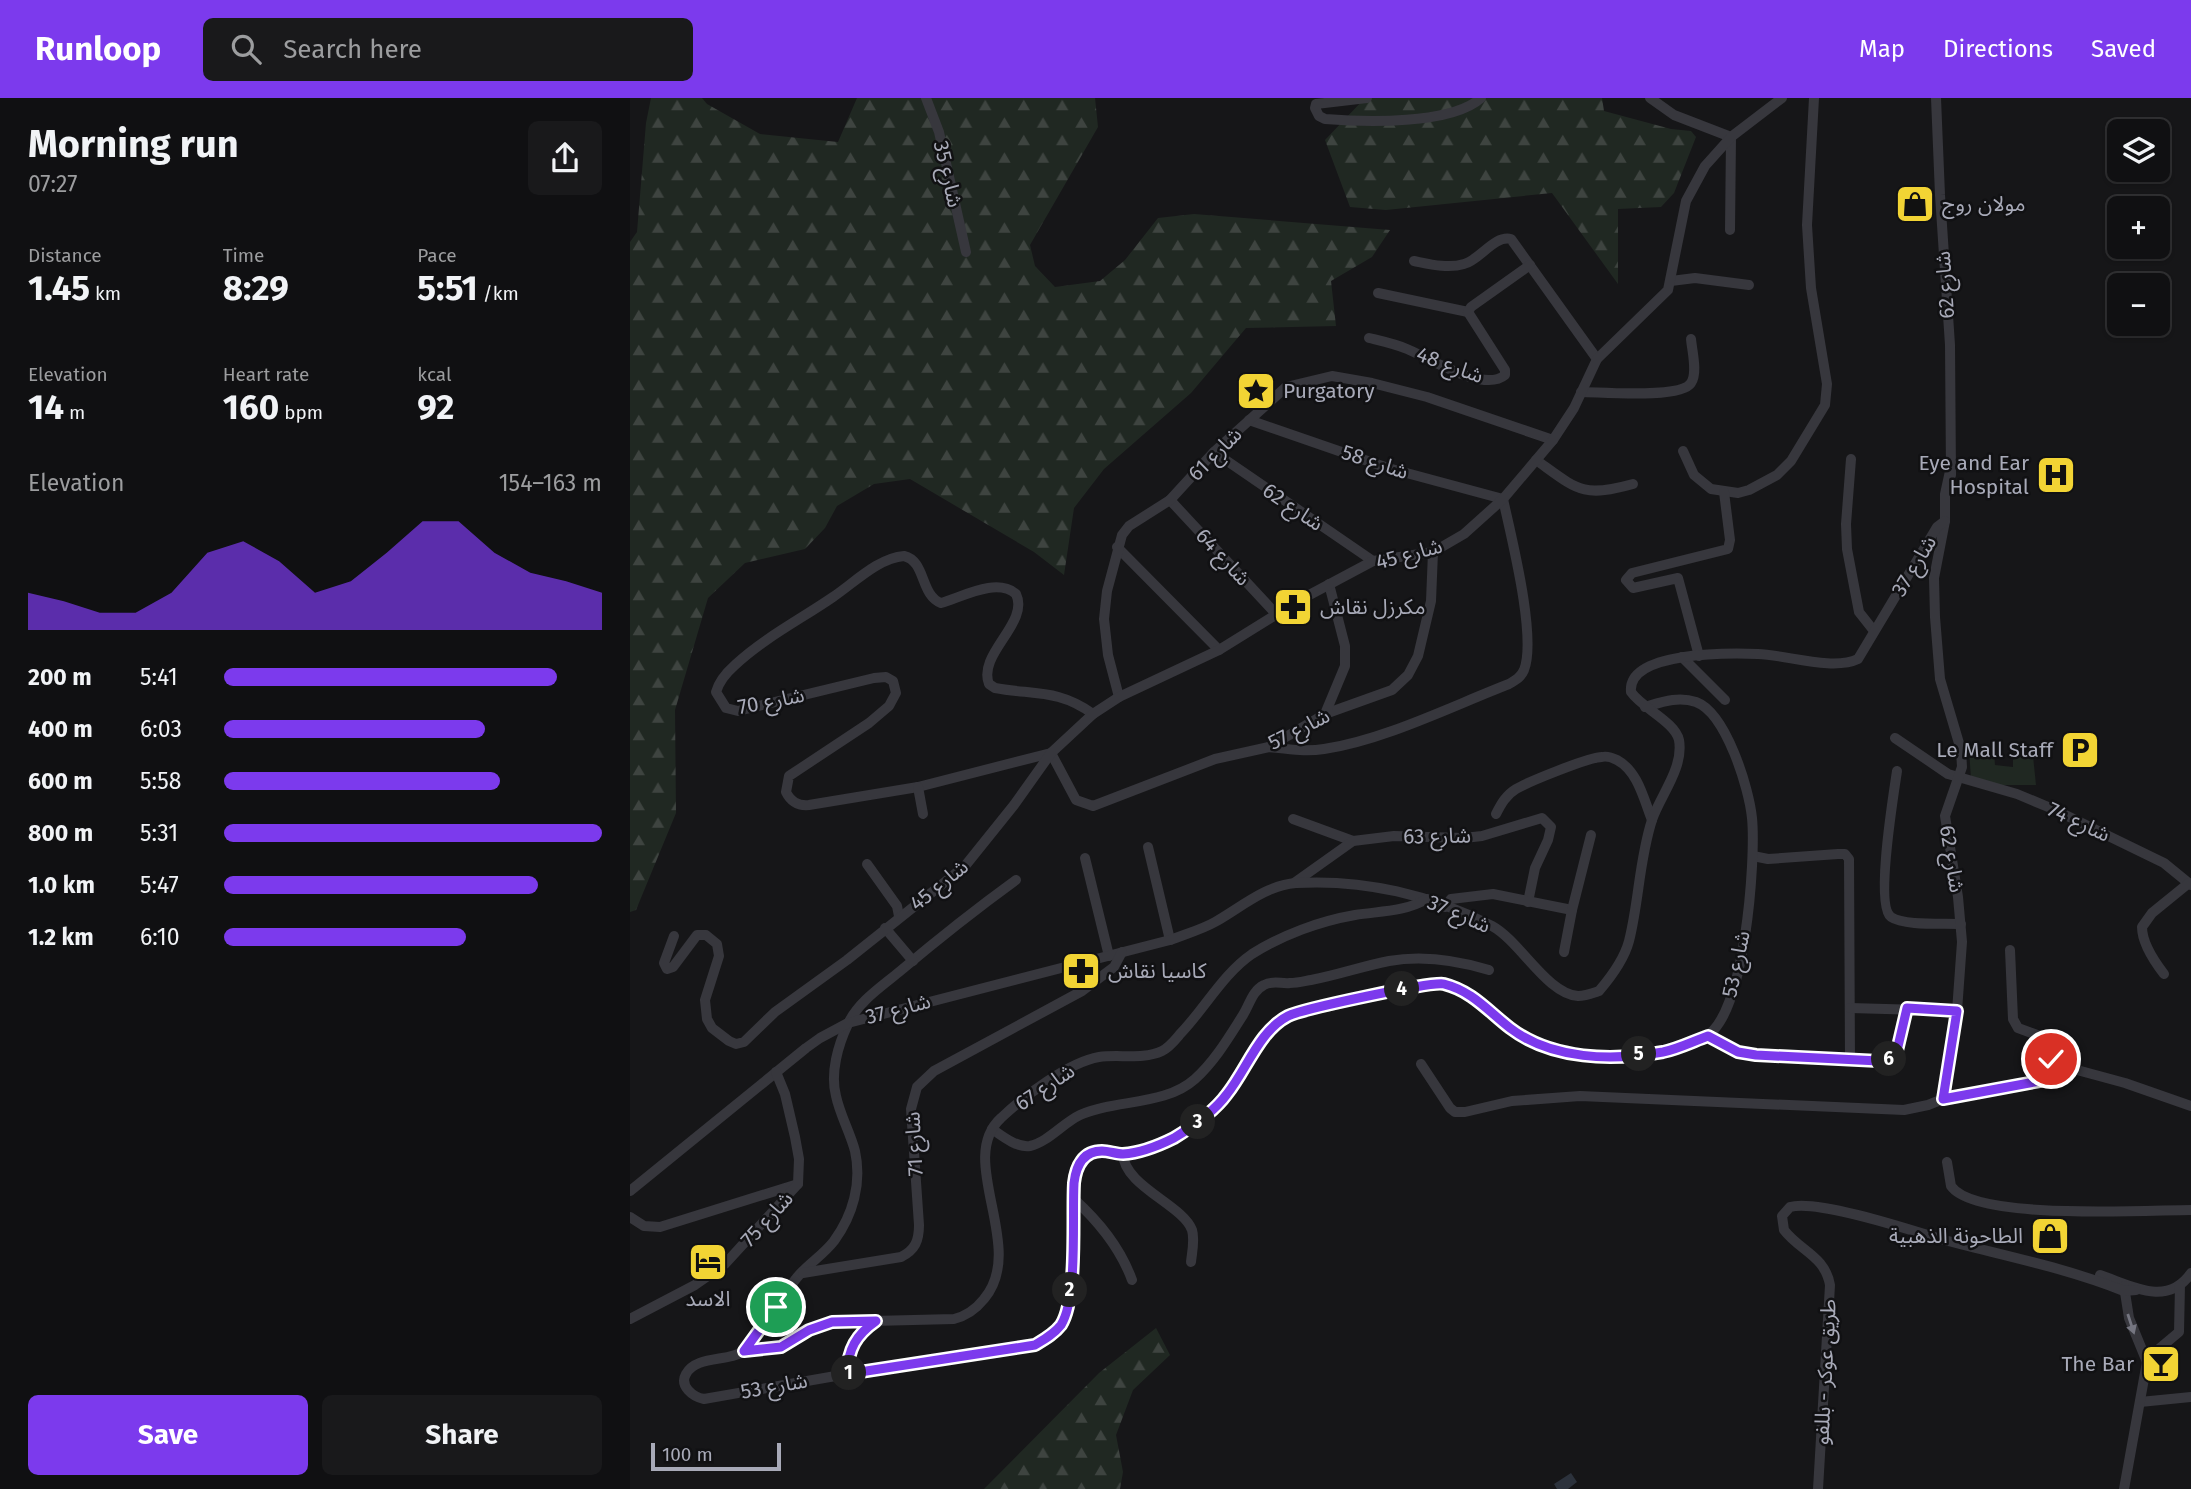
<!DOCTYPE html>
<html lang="en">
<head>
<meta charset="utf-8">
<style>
	:root { --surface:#101012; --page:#19191b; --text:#f1f3f6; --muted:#9c9d9f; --line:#303032; --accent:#7c3aed }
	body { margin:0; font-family:"Fira Sans","Noto Sans Arabic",sans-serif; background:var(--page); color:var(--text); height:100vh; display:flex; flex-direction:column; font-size:26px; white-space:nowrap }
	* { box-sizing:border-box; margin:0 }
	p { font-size:23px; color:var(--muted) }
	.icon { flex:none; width:38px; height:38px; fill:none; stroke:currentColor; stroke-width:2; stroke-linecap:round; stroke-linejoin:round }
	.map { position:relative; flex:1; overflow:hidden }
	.details { display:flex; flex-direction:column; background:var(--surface); width:630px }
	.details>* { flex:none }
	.tools { position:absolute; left:1477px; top:21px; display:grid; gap:14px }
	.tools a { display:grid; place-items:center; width:63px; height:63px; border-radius:10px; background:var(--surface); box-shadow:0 2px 5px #0004,0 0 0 2px var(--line); font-size:35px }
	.scale { position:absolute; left:21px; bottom:18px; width:130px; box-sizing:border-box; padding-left:7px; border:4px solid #a8aab8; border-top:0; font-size:19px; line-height:24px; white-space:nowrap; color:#a8aab8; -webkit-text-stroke:5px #111113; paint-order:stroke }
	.pin { position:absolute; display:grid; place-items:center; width:60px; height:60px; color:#fff; margin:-30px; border:4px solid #fff; border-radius:50%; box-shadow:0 2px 7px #0007 }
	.km { position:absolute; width:35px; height:35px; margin:-18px; border-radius:50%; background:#222; color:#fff; font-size:19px; line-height:35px; text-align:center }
	.round { display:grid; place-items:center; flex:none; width:74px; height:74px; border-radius:10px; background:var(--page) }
	.overview { display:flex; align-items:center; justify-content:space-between; height:119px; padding:0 28px }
	h1 { font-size:38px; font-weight:700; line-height:52px }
	.metrics { display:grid; grid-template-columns:repeat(3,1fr); gap:10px; height:119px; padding:7px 28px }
	.metrics div { display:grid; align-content:center }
	.metrics b { font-size:35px; font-weight:700 }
	.metrics small { font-size:19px; font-weight:400 }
	.metrics p { font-size:19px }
	.chart { height:196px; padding:14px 28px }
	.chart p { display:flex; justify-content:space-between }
	.chart svg { width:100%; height:126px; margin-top:7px; fill:var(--accent); opacity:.7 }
	.action { display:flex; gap:14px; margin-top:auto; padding:14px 28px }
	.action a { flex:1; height:80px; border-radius:10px; background:var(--accent); color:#fff; font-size:28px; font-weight:700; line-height:80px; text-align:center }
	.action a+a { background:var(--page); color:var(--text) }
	ul { padding:0 28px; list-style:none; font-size:23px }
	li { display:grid; grid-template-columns:112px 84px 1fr; align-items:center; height:52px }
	li i { height:18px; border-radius:9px; background:var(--accent) }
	header { display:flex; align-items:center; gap:42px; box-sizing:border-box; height:98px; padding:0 35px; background:var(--accent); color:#fff }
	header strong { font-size:33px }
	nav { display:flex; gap:38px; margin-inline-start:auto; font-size:24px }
	.search { width:490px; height:63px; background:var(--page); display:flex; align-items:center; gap:18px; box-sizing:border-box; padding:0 24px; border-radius:10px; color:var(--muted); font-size:26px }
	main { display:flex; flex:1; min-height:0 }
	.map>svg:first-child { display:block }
	.forest { fill:url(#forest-firs) }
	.garden { fill:#202822 }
	.water { fill:#2c323c }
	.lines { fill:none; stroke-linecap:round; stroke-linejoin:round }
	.minor { stroke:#37373d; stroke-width:10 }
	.oneway { fill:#757681 }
	.route-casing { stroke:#fff; stroke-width:14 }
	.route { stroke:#7c3aed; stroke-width:9 }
	.labels { text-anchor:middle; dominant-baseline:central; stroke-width:5; stroke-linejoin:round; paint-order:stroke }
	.street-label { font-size:21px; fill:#a8aab8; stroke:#111113 }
	.poi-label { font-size:21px; fill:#a8aab8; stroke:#111113; text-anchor:start }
</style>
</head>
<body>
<header>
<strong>Runloop</strong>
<div class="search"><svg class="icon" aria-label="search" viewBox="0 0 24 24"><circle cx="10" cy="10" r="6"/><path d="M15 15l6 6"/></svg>Search here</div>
<nav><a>Map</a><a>Directions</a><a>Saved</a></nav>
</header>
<main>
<section class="details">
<div class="overview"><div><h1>Morning run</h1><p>07:27</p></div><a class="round"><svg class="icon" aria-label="share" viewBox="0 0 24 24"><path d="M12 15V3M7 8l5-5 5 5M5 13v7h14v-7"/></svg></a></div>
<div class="metrics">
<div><p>Distance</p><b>1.45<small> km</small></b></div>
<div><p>Time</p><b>8:29</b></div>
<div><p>Pace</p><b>5:51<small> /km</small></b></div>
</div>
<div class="metrics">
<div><p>Elevation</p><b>14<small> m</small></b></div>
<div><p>Heart rate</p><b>160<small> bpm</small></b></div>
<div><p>kcal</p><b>92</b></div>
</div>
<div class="chart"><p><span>Elevation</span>154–163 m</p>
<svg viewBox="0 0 160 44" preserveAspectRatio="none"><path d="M0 44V31L10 34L20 38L30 38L40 31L50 17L60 13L70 20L80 31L90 27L100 17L110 6L120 6L130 17L140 24L150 27L160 31V44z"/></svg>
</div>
<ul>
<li><b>200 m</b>5:41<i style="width:88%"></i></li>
<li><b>400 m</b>6:03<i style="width:69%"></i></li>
<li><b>600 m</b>5:58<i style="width:73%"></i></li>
<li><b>800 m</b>5:31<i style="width:100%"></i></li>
<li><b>1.0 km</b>5:47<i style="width:83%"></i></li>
<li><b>1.2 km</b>6:10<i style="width:64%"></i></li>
</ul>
<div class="action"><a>Save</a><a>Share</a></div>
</section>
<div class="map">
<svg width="1561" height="1391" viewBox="0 0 1561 1391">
	<defs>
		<pattern id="forest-firs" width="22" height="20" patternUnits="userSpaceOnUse" patternTransform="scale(1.75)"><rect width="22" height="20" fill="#202822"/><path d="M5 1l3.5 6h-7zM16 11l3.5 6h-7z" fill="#3e4440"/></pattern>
	</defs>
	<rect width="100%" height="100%" fill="#161618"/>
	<g class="forest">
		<path d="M21,0H72L77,6L130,36L208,44L227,0H465L468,29L400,147L405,168L425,189L470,183L495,162L528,120L564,116L760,132L742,159L701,183L706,228L616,230L561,295L474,371L444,410L434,477L404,454L280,381L244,386L207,408L195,430L175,451L115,465L78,500L45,612L46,715L6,812L0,814V144L7,134L16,25Z"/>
		<path d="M735,0H972L974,13L1041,31L1061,33L1066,39L1044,95L1031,109L988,111V186L922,95L756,112L720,109L695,42Z"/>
		<path d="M526,1230L540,1257L503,1292L486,1337L493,1374L490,1391H354L469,1275Z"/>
	</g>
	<path class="garden" d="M1402,648L1406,687H1369L1341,681L1339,651L1364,652L1365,667L1383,669V651Z"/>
	<path class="water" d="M941,1375L947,1384L938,1391H927L924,1386Z"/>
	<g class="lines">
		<g class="minor">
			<path d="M296,0L309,34L336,154"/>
			<path d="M737,0L686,6L685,10L689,18L695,21C734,24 821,27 851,0"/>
			<path d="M1020,0L1044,17L1101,39L1100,132"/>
			<path d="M1306,0L1310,97L1320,247L1321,377"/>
			<path d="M784,163C799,166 818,171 834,166C850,162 864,137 881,141L967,261"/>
			<path d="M1041,183L1065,180L1119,187"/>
			<path d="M748,195L838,214"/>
			<path d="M739,240C751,243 765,246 777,251C799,260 854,295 875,277V272L838,214L841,209L900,167"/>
			<path d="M951,294C971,294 1051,301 1061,285C1068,275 1062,253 1061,241"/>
			<path d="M619,322L758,370L873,401C881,438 907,539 894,572C891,579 886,582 879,586C822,608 754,642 694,651C675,654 657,651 639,649"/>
			<path d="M1053,353L1064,377L1081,391L1108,395L1119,392L1147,377L1161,363L1195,307L1197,286L1181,190L1177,127L1184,0"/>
			<path d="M584,354L743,463"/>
			<path d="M1221,361L1216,426L1217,451L1229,514L1244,533"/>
			<path d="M906,362C948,392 952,400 1003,386"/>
			<path d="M540,402L646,516"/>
			<path d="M487,449L589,552"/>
			<path d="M1069,558L1048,480L1003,490L996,482L1002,475L1098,451L1100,442L1094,394"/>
			<path d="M1052,559L1095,602"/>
			<path d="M489,599L478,557L474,521L477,493L492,437L499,428L540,402L584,354L656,289L702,278L742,285L797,299L923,342"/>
			<path d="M463,616C429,591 403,597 365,590L359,586C347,556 400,525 386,496C367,479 332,499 311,505C290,497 296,463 274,458C248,460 224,485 203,499C171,521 134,540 105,567C96,575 89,583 86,594L96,610L108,613L244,580L256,579L263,583L266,595L259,608L239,625L159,678L156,694C161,704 168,708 179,707L288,689L421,655L446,702L463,708L585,661L639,649L695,616L762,592L778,577L788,558L801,503L803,454"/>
			<path d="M695,616L715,568V548L699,486"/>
			<path d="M1265,640L1318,676L1387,696L1423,711L1534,765L1561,787"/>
			<path d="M1267,673C1264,694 1245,808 1261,819C1274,828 1314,825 1331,826"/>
			<path d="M288,689L293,716"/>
			<path d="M866,716C871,706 876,697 886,691C898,684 959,659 972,659C976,658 983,660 987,662C1008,673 1014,702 1022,722"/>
			<path d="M663,721L723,743"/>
			<path d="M518,749L540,842"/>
			<path d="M1123,758L1138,761L1208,756H1215L1219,761L1220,963"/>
			<path d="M455,760L479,858"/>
			<path d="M237,766L267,808L269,818"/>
			<path d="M386,782C346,811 307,842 269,874C251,889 228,904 218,926C208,947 200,975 206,998C210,1017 220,1034 225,1053C232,1085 223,1117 204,1143C194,1156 181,1164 170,1176C155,1193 143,1214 130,1232C125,1238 120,1249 114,1253C99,1264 66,1257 56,1276C49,1288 63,1299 74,1301L217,1276L383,1252C400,1248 415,1245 427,1231C449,1206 442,1119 444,1085C446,1067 455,1050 476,1053C482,1054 488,1056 493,1056C509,1055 530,1047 543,1040C562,1030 583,1014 597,997C616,973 631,928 661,916C672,911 688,911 700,908C727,902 789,881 813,886C842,892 858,913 880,930C931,969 1017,964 1074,939C1115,922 1126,761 1122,720C1119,690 1096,615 1066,604C1048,598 1032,604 1015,609"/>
			<path d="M664,785L723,743L764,738L834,740L852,738L912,720L921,729L918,742L905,770L898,804"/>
			<path d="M815,809L821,801L863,796L942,812"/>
			<path d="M255,830L283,863"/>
			<path d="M44,838L34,865L37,871L43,869L67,837H76L87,846L89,858L75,902L77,921L82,930L99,943L106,946L114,944L145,914L217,862L335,768L384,707L421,655L463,616L489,599L589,552L668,503L743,463L803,454L834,436L873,401L923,342L944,310L967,261L1038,192L1056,103L1075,68L1101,39L1152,0"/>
			<path d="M1380,852L1383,921L1388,930L1410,938L1428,972"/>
			<path d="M934,854L942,812L961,737"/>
			<path d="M1534,876C1524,863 1512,844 1512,829L1522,815L1559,785"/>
			<path d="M1220,910L1327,913"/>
			<path d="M1078,938L1108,954L1126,957L1249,963L1263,960L1266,957L1277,910"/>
			<path d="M791,966L820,1010L825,1014H835L882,1003L950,998L1274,1012L1298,1007L1313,1001L1415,982L1428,972L1436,969L1495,985L1561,1008"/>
			<path d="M1313,1001L1327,913L1332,844L1328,799L1315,718L1332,669L1331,652L1310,581L1305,519L1304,480L1315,423V396L1320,373"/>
			<path d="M362,1031C372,1038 387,1050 400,1048C418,1044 433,1025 450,1017C486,1001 535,1008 565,981C585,963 599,939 613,917C620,906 622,893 634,887C643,882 651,886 660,885C667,885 675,883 681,882C708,877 733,868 759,863C793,857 826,862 859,872"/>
			<path d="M493,1056C494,1088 553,1107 562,1132C565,1142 562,1154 561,1164"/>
			<path d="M1317,1064L1321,1088C1345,1123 1517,1112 1561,1112"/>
			<path d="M0,1093L176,950L190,940L218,925L540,842C555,836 571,832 585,824C610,810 636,787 666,785C734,781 802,797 862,828C890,843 917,896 948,898C955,898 963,895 969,893C981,879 994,862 999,843C1009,804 1009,762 1022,722C1030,698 1054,670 1049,642C1045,624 1012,610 1001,594C997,553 1100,555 1128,556C1157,557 1203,573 1228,561L1307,429L1315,423"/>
			<path d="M444,1101C469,1124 490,1149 502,1182"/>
			<path d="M0,1119L14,1128L30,1129L168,1086"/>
			<path d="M173,1175L271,1159C285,1152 289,1143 289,1127L281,1011L287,989L304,973L452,893L484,869L492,854"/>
			<path d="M1470,1177C1500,1187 1537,1210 1561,1175"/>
			<path d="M1494,1188L1499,1220L1517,1264"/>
			<path d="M0,1221L65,1187L95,1166L168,1086L169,1061L165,1039L155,996L146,974"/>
			<path d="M114,1253L151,1249L179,1232L202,1224L324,1221C336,1218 346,1211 354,1201C398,1149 325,1062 371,1020C393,999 439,964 469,959C489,956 513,962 532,953C540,949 545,942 551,935C575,910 593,876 622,856C652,837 690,823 725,817C751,813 774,814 797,801"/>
			<path d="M217,1276L223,1244L245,1223"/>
			<path d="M1510,1304L1561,1299"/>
			<path d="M1188,1391L1200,1187C1195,1158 1170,1153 1154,1132L1152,1118L1160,1109C1186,1101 1278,1131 1307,1140C1370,1157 1434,1169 1494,1193L1506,1192"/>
			<path d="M1494,1391L1517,1264L1524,1255L1549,1234L1550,1187"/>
		</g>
	</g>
	<defs><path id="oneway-solid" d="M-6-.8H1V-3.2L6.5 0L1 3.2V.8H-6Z" transform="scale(1.75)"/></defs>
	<use class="oneway" href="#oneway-solid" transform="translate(1501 1226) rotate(72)"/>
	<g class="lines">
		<g class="route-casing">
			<path id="route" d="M146,1209L114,1253L151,1249L179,1232L202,1224L246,1223C226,1237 218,1251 217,1276L405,1247C415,1241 424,1236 431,1227C448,1200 442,1119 444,1085C446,1068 453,1053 472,1053C479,1053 486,1056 493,1056C509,1055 530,1047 544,1040C562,1029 584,1014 597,996C617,971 629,933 658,918C672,911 802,883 814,886C842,893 858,913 880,930C922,962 982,963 1033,954C1048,951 1064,943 1078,938L1108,954L1126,957L1249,963L1263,960L1266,957L1277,910L1327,913L1313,1001L1415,982L1428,972L1421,961"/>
		</g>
		<use href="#route" class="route"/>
	</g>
	<defs>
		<g id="shop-square" transform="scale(2.0125)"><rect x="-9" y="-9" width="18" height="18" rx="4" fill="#f2d434" stroke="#111113"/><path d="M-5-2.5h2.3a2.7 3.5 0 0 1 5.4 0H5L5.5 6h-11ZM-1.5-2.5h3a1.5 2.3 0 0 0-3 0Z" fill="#111"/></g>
		<g id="sight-square" transform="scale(2.0125)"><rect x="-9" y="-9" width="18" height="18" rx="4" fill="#f2d434" stroke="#111113"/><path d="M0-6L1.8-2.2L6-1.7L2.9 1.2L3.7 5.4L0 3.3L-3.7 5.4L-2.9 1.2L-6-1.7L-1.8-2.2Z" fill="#111"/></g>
		<g id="hospital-square" transform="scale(2.0125)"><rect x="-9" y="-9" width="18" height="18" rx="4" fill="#f2d434" stroke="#111113"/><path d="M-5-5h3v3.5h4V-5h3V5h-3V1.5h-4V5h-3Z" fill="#111"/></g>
		<g id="pharmacy-square" transform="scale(2.0125)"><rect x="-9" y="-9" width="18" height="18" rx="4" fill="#f2d434" stroke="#111113"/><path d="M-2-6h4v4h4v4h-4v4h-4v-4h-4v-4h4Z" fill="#111"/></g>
		<g id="parking-square" transform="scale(2.0125)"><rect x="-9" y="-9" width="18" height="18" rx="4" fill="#f2d434" stroke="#111113"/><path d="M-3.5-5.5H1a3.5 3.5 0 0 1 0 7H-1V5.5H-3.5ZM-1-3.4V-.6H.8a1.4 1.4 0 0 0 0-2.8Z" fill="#111"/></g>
		<g id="hotel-square" transform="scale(2.0125)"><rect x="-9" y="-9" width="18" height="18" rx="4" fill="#f2d434" stroke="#111113"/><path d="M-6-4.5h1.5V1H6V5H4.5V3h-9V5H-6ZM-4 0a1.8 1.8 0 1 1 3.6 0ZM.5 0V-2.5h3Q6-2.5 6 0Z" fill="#111"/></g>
		<g id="bar-square" transform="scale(2.0125)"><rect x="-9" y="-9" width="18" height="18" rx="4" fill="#f2d434" stroke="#111113"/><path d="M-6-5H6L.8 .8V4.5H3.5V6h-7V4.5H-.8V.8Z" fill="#111"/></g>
	</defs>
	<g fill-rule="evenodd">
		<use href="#shop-square" x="1285" y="106"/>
		<use href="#sight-square" x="626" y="293"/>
		<use href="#hospital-square" x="1426" y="377"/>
		<use href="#pharmacy-square" x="663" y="509"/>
		<use href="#parking-square" x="1450" y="652"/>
		<use href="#pharmacy-square" x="451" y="873"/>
		<use href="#shop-square" x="1420" y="1138"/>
		<use href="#hotel-square" x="78" y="1164"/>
		<use href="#bar-square" x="1531" y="1266"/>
	</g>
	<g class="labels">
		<g class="street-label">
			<text transform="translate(318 76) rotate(77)">شارع 35</text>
			<text transform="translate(1315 187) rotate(-94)">شارع 62</text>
			<text transform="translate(820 267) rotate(20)">شارع 48</text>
			<text transform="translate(585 356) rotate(-45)">شارع 61</text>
			<text transform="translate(745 364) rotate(18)">شارع 58</text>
			<text transform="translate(663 409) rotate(34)">شارع 62</text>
			<text transform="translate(779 456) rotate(-15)">شارع 45</text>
			<text transform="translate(593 459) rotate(47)">شارع 64</text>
			<text transform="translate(1284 468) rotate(-59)">شارع 37</text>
			<text transform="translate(141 603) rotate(-11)">شارع 70</text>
			<text transform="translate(669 631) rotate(-27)">شارع 57</text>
			<text transform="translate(1449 724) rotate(25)">شارع 74</text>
			<text transform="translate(807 738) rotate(-1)">شارع 63</text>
			<text transform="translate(1322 761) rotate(81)">شارع 62</text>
			<text transform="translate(309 787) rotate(-39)">شارع 45</text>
			<text transform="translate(829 816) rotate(23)">شارع 37</text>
			<text transform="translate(1106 866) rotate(-78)">شارع 53</text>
			<text transform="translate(268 911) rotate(-15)">شارع 37</text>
			<text transform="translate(415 989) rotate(-34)">شارع 67</text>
			<text transform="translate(284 1046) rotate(-93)">شارع 71</text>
			<text transform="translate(137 1121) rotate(-48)">شارع 75</text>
			<text transform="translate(1195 1274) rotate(-87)">طريق عوكر - بللفو</text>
			<text transform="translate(144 1288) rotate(-10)">شارع 53</text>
		</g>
		<g class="poi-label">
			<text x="1312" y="106">مولان روج</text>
			<text x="653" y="293">Purgatory</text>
			<text x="1399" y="365" text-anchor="end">Eye and Ear<tspan x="1399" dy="24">Hospital</tspan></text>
			<text x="690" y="509">مكرزل نقاش</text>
			<text x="1423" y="652" text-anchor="end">Le Mall Staff</text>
			<text x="478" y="873">كاسيا نقاش</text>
			<text x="1393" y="1138" text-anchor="end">الطاحونة الذهبية</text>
			<text x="78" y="1201" text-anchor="middle">الاسد</text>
			<text x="1504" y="1266" text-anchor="end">The Bar</text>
		</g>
	</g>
</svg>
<div class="tools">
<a><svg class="icon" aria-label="layers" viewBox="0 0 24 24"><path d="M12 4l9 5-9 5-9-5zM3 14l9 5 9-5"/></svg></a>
<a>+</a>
<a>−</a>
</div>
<div class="scale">100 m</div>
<div class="pin" style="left:146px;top:1209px;background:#1e9e55"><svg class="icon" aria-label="arrive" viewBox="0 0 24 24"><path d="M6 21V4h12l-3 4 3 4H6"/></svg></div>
<div class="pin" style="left:1421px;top:961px;background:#d93025"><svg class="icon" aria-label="check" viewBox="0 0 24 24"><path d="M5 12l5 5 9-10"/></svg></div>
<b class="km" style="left:219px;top:1275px">1</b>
<b class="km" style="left:440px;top:1192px">2</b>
<b class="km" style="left:568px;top:1024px">3</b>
<b class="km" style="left:772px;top:891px">4</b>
<b class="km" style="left:1009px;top:956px">5</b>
<b class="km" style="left:1259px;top:961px">6</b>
</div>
</main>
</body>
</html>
